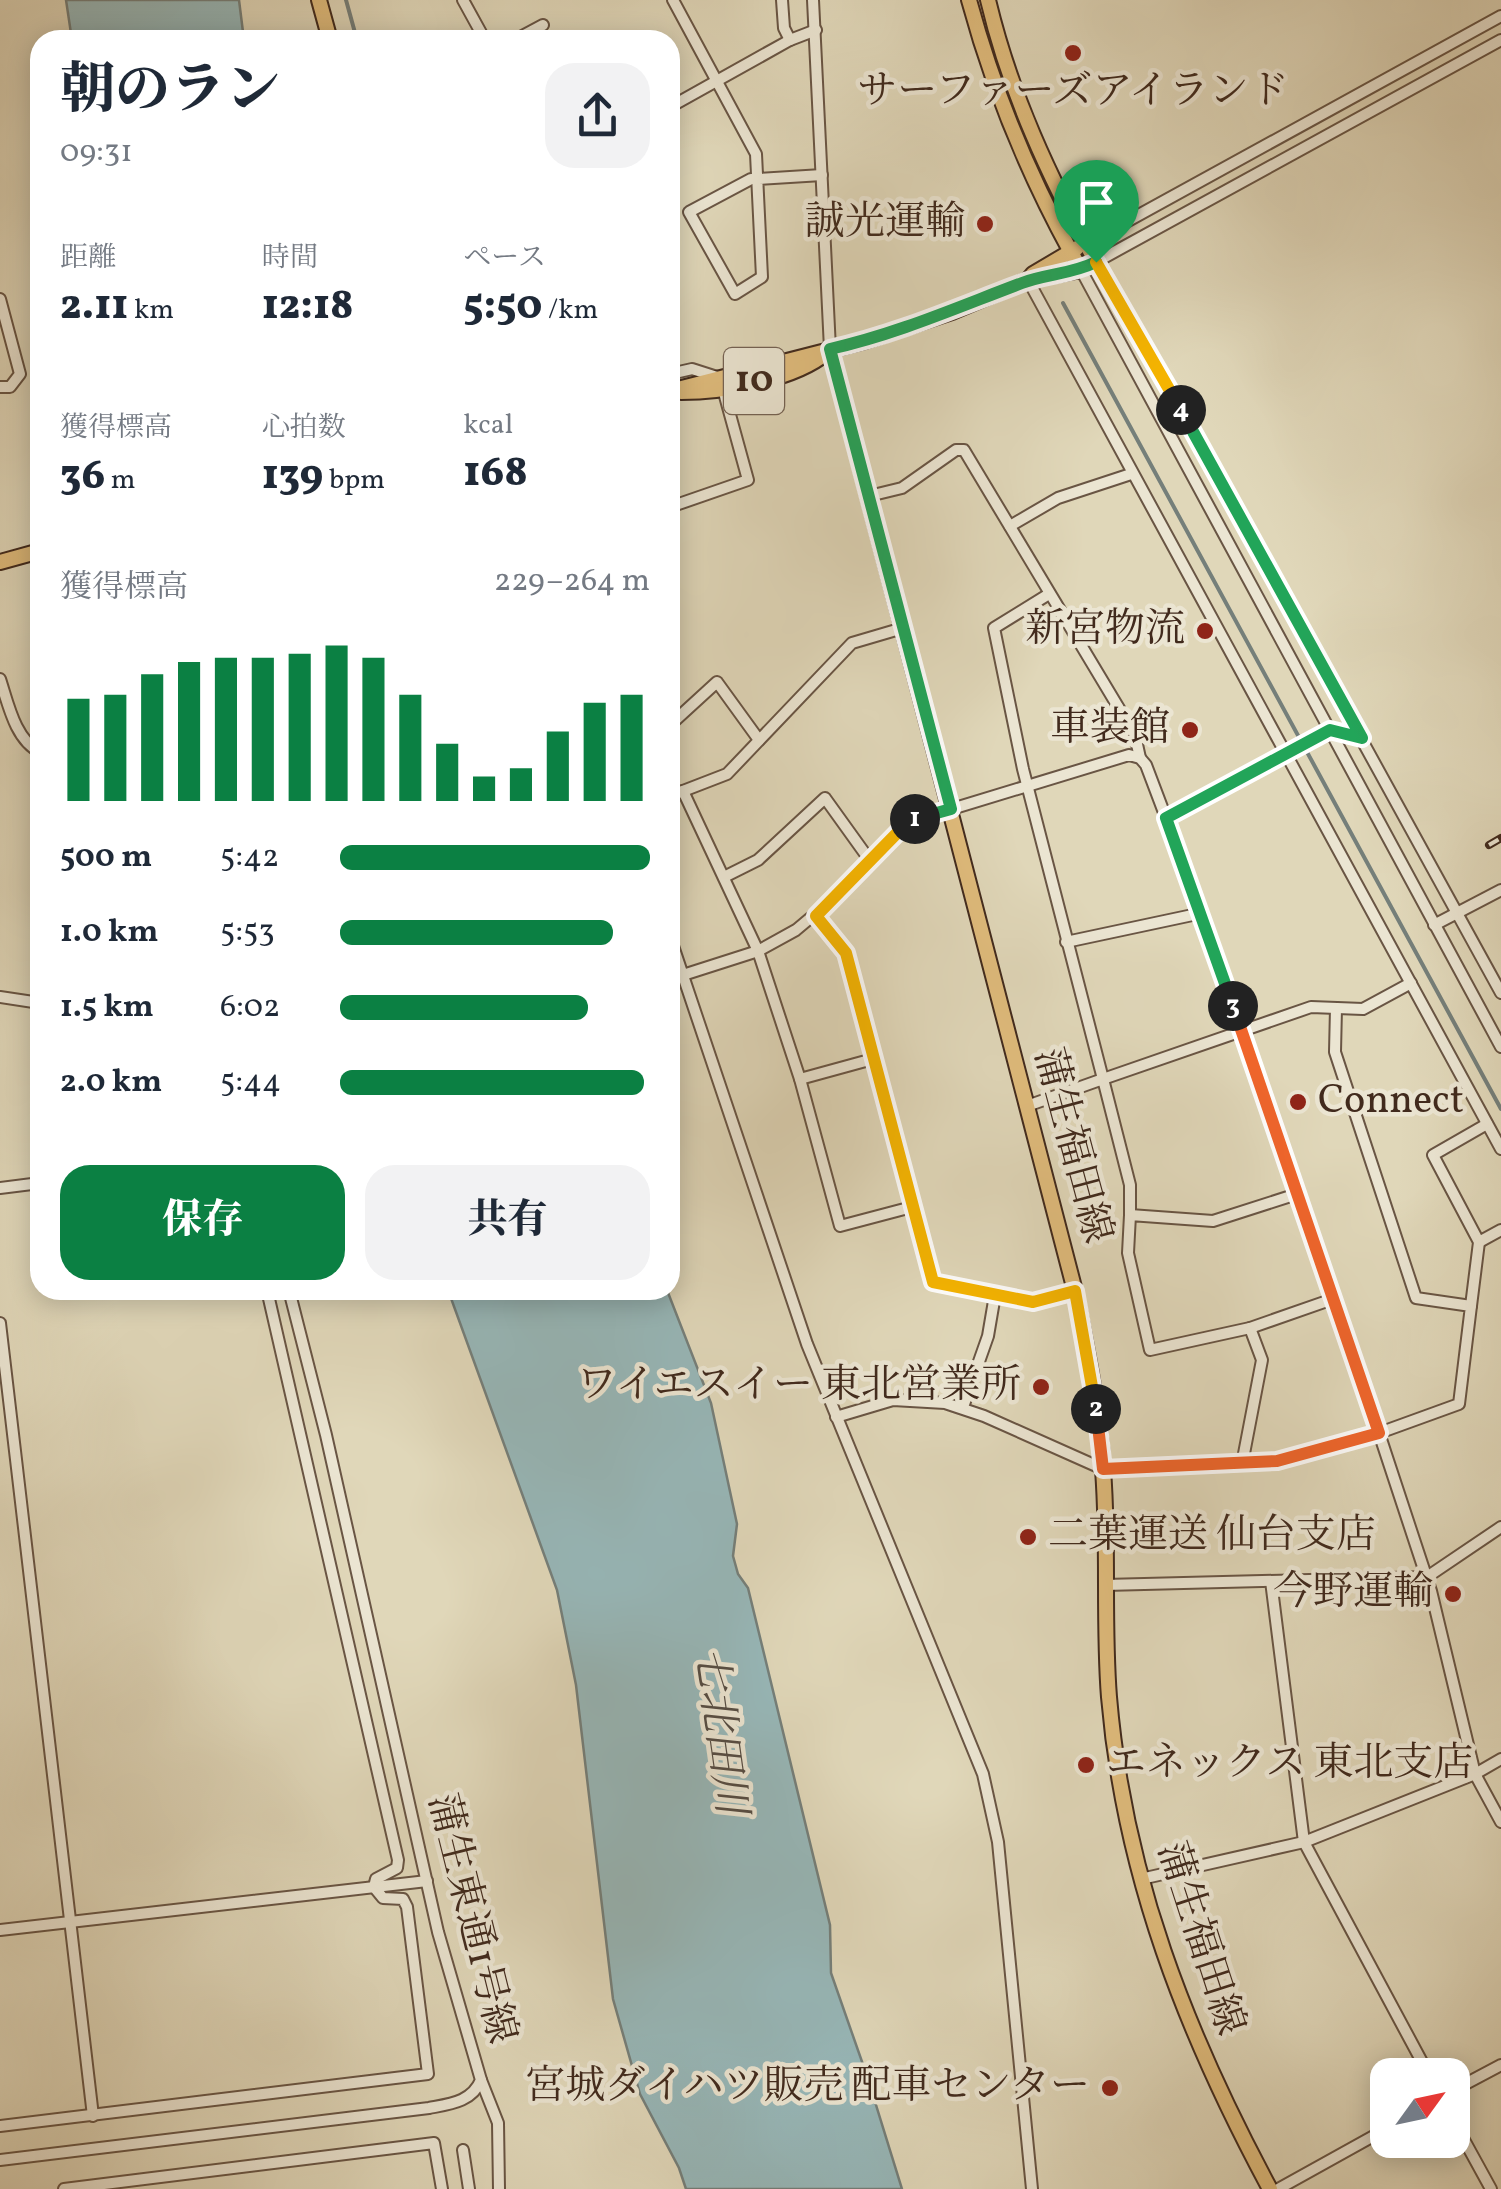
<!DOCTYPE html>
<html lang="ja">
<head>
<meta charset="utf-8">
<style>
	:root { --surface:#fff; --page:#f2f2f3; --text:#1f2937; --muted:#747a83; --accent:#0b8043 }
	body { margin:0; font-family:Vollkorn,"Noto Serif JP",serif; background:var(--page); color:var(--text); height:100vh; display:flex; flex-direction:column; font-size:38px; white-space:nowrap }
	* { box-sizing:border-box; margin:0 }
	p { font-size:32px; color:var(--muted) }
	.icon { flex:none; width:55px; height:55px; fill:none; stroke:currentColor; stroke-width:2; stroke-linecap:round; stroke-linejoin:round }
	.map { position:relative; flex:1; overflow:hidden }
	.panel { position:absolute; left:30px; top:30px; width:650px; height:1270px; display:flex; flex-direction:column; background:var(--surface); border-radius:30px; box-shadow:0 5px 25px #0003 }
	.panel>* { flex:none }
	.needle { width:65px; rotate:57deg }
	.buttons { position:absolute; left:1370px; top:2058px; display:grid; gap:20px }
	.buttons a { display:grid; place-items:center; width:100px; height:100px; border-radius:20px; background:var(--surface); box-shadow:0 5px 25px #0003; font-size:50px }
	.pin { position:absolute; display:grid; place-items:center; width:85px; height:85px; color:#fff; margin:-102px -42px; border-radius:50% 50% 50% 0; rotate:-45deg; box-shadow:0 0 10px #0007 }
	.pin .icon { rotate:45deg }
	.km { position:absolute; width:50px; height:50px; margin:-25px; border-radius:50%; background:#222; color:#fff; font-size:28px; line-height:50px; text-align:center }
	.round { display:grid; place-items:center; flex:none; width:105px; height:105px; border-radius:30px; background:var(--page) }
	.head { display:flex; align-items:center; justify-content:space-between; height:170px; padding:0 30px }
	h1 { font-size:55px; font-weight:800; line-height:75px }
	.figures { display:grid; grid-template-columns:repeat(3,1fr); gap:15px; height:170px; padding:10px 30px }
	.figures div { display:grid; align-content:center }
	.figures b { font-size:42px; font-weight:800 }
	.figures small { font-size:28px; font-weight:400 }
	.figures p { font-size:28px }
	.chart { height:280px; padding:20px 30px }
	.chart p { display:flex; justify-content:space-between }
	.chart svg { width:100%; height:180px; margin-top:10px; stroke:var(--accent); stroke-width:6 }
	.primary-button { display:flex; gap:20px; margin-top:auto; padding:20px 30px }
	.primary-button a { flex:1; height:115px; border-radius:30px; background:var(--accent); color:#fff; font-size:40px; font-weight:800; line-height:115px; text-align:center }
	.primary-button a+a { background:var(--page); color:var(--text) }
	ul { padding:0 30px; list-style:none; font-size:32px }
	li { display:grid; grid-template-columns:160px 120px 1fr; align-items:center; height:75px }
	li i { height:25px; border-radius:12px; background:var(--accent) }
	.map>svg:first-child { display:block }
	.water { fill:#97b7b8; stroke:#757f7a; stroke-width:2.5 }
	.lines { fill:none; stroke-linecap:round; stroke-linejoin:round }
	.stream { stroke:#757f7a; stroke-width:4 }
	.minor-casing { stroke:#695544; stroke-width:14 }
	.major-casing { stroke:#412a1d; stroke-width:18 }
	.minor { stroke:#ebe5d2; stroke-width:10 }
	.major { stroke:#e0bc7c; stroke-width:14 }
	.rail-casing { stroke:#412a1d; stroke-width:8 }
	.rail { stroke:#ebe5d2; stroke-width:4; stroke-dasharray:11; stroke-linecap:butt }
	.split-1-casing { stroke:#fff; stroke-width:20 }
	.split-2-casing { stroke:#fff; stroke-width:20 }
	.split-3-casing { stroke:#fff; stroke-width:20 }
	.split-4-casing { stroke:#fff; stroke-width:20 }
	.split-5-casing { stroke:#fff; stroke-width:20 }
	.split-1 { stroke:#22a559; stroke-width:12 }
	.split-2 { stroke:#f5b400; stroke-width:12 }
	.split-3 { stroke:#f0652b; stroke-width:12 }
	.split-4 { stroke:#22a559; stroke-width:12 }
	.split-5 { stroke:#f5b400; stroke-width:12 }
	.poi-dot { fill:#8f2418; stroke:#ebe5d2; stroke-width:4 }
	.labels { text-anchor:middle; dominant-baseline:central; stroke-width:9; stroke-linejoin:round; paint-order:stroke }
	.shield { fill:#ebe5d2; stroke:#746253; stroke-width:2.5 }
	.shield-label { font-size:38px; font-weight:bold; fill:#412a1d }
	.poi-label { font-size:40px; fill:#412a1d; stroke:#ebe5d2; text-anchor:end }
	.street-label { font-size:40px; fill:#412a1d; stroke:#ebe5d2 }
	.water-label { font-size:42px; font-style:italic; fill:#564d44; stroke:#ebe5d2 }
</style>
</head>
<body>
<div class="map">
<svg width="1501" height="2189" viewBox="0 0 1501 2189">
	<rect width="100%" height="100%" fill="#e0d7b9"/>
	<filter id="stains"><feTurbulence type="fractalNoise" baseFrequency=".002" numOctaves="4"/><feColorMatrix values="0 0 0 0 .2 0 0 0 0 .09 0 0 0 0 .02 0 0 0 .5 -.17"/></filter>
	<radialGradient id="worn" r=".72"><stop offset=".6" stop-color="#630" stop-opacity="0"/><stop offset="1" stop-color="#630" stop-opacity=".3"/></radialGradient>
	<g class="water">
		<path d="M66,0H239L244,40H72Z"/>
		<path d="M448,1290H667L711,1403L737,1524L733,1556L738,1574L748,1588L830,1925L831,1973L867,2076L902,2189H686L679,2168L640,2094L613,1999L576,1685L557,1590Z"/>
	</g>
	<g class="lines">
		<g class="stream">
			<path d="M346,0L357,40"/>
			<path d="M1063,303L1501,1109"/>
		</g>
		<g class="minor-casing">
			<g id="minor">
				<path d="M463,0L485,40"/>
				<path d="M673,0L756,154L762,277L735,294L689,212L751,179H759L822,175"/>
				<path d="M782,0L784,28L790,40"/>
				<path d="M813,0L830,349"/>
				<path d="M515,40L543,25"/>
				<path d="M1501,40L1096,262L1161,375L1501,993"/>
				<path d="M670,107L790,40L816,30"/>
				<path d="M1086,244L1501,16"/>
				<path d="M1081,270L1501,1047"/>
				<path d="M1028,280L1501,1149"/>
				<path d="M0,299L20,374L10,387H0"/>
				<path d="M670,374L692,369L717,377"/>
				<path d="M869,496L902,488L956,450H964L1135,735L1140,758"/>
				<path d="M670,507L748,480L723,389"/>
				<path d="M1010,526L1058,498L1131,474"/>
				<path d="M1049,594L994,628L1023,769L1103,1079L1311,1007L1363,1009L1411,983"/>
				<path d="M0,679C8,703 15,740 40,752"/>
				<path d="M670,725L717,682L759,740"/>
				<path d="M683,791L727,774L852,643L903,628"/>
				<path d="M670,796L683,791L758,951L800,1079L840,1226L912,1207"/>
				<path d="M1166,818L1330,730L1362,738"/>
				<path d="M724,877L758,860L825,798L871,862"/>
				<path d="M816,916L846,953L933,1282L995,1295L988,1336L963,1407"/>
				<path d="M1434,925L1501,890"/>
				<path d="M670,937L807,1344L983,1774L998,1842L1032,2189"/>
				<path d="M1066,942L1202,913"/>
				<path d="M683,975L758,951L796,930L840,893L909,822L1129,755L1140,758L1146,765L1202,913L1379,1433L1277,1461L1103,1469L984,1416L945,1403L893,1400L836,1417"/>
				<path d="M0,997L40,1003"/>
				<path d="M1336,1008L1335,1052L1416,1298L1471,1306L1459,1404L1379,1433L1431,1591L1475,1774L1501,1822"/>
				<path d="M800,1079L873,1059"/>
				<path d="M1027,1106L1103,1079L1130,1185V1215"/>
				<path d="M0,1188L40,1183"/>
				<path d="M1297,1194L1213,1221L1130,1215L1128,1253L1150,1350L1250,1328L1333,1299"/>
				<path d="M1479,1242L1501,1230"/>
				<path d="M995,1295L1033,1302L1075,1291"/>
				<path d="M1471,1306L1479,1242L1433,1155L1487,1124"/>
				<path d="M0,1323L93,2116"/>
				<path d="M1242,1464L1262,1360L1250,1328"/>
				<path d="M1271,1581L1304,1842L1429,2075"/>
				<path d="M1105,1585L1427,1577L1501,1527"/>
				<path d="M1141,1879L1304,1842L1475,1774L1501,1759"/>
				<path d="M0,1930L427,1881"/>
				<path d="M481,2080L498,2123L499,2189"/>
				<path d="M1452,2091L1501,2065"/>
				<path d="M1452,2118L1491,2189"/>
				<path d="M0,2126L428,2074L407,1907L403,1899L383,1898L374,1887L376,1879L397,1868L398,1860L267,1290"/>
				<path d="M463,2150L469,2189"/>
				<path d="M0,2160L429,2108C450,2104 472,2102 481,2080L438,1932L326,1435L289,1290"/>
				<path d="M64,2189L434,2143L442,2189"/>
				<path d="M1278,2189L1388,2128"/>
			</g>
		</g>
		<g class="major-casing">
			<g id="major">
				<path d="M319,0L330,40"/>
				<path d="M969,0C995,96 1032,184 1081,270"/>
				<path d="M1028,280L1033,274L1077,248"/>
				<path d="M830,349L1075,1291C1087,1350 1099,1409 1103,1470C1109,1545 1103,1621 1109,1697C1124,1875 1186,2033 1270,2189"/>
				<path d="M670,391L865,341L952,312L1028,280L1081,270L1096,262C1050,179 1010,93 988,0"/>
				<path d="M681,392C722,392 794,380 826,353"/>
				<path d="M0,562L40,551"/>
			</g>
		</g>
		<use href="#minor" class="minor"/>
		<use href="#major" class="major"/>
		<g class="rail-casing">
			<path id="rail" d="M1489,845L1501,838"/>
		</g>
		<use href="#rail" class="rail"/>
	</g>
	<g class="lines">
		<g class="split-1-casing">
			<path id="split-1" d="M915,819L951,809L830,349C897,334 958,307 1022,283C1046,274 1072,274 1096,262"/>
		</g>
		<g class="split-2-casing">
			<path id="split-2" d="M915,819L902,828L816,916L846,953L933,1282L1033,1302L1075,1291L1096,1409"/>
		</g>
		<g class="split-3-casing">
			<path id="split-3" d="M1096,1409L1103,1469L1277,1461L1379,1433L1233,1006"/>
		</g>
		<g class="split-4-casing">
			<path id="split-4" d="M1181,410L1362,738L1330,730L1166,818L1233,1006"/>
		</g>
		<g class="split-5-casing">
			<path id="split-5" d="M1096,262L1181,410"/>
		</g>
		<use href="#split-1" class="split-1"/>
		<use href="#split-2" class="split-2"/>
		<use href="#split-3" class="split-3"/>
		<use href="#split-4" class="split-4"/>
		<use href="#split-5" class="split-5"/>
	</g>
	<g class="poi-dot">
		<circle cx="1073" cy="53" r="10"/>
		<circle cx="985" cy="224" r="10"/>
		<circle cx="1205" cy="631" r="10"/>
		<circle cx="1190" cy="730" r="10"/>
		<circle cx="1298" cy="1102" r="10"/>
		<circle cx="1041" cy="1387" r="10"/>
		<circle cx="1028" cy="1537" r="10"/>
		<circle cx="1453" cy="1594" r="10"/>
		<circle cx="1086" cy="1765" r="10"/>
		<circle cx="1110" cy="2088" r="10"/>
	</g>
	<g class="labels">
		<rect class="shield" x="724" y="348" width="60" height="66" rx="8"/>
		<g class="shield-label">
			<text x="754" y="381">10</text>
		</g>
		<g class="poi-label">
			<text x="1073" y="93" text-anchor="middle">サーファーズアイランド</text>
			<text x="965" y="224">誠光運輸</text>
			<text x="1185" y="631">新宮物流</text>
			<text x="1170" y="730">車装館</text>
			<text x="1318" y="1102" text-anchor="start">Connect</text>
			<text x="1021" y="1387">ワイエスイー 東北営業所</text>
			<text x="1048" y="1537" text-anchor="start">二葉運送 仙台支店</text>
			<text x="1433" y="1594">今野運輸</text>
			<text x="1106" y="1765" text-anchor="start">エネックス 東北支店</text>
			<text x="1090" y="2088">宮城ダイハツ販売 配車センター</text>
		</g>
		<g class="street-label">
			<text transform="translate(1071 1146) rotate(75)">蒲生福田線</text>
			<text transform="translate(470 1919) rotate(76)">蒲生東通1号線</text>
			<text transform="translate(1199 1939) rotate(72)">蒲生福田線</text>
		</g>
		<g class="water-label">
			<text transform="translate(718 1731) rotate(82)">七北田川</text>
		</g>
	</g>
	<rect width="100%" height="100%" filter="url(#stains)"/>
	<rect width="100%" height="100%" fill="url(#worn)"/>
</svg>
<div class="buttons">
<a><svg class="needle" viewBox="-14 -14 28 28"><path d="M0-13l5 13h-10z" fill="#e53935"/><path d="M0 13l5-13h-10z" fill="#747a83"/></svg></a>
</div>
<div class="pin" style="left:1096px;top:262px;background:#1e9e55"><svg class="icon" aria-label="arrive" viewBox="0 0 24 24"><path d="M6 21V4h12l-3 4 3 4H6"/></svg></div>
<b class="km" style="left:915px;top:819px">1</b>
<b class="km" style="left:1096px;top:1409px">2</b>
<b class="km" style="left:1233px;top:1006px">3</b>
<b class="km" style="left:1181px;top:410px">4</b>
<section class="panel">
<div class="head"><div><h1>朝のラン</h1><p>09:31</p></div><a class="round"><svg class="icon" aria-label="share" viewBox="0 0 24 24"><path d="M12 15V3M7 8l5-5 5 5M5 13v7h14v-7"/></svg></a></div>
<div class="figures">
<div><p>距離</p><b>2.11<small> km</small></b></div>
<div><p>時間</p><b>12:18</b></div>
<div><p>ペース</p><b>5:50<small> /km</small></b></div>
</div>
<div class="figures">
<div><p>獲得標高</p><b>36<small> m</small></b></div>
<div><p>心拍数</p><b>139<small> bpm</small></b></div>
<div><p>kcal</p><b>168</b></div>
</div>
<div class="chart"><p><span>獲得標高</span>229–264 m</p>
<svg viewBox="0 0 160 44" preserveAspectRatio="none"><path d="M5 44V19M15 44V18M25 44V13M35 44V10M45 44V9M55 44V9M65 44V8M75 44V6M85 44V9M95 44V18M105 44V30M115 44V38M125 44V36M135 44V27M145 44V20M155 44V18"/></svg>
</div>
<ul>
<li><b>500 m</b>5:42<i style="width:100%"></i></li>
<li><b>1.0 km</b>5:53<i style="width:88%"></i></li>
<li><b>1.5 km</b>6:02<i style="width:80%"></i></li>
<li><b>2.0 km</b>5:44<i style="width:98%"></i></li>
</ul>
<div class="primary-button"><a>保存</a><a>共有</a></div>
</section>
</div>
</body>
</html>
